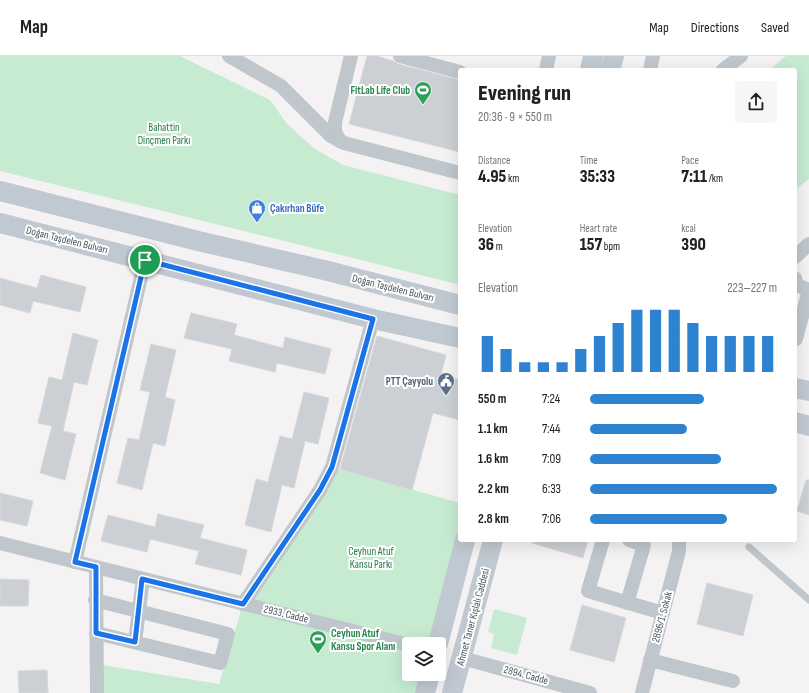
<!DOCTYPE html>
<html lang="en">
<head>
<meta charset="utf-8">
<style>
	:root { --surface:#fff; --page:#f6f6f6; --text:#202124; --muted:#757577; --line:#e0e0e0; --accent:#2e83d1 }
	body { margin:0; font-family:"Sofia Sans Condensed",sans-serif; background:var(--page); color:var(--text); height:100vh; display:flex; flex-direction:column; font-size:15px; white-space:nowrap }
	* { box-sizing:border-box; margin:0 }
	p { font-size:13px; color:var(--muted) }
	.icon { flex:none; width:22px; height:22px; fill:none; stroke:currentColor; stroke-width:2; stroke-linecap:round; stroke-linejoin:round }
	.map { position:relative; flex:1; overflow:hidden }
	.drawer { position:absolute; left:458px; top:12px; width:339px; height:474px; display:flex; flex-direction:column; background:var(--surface); border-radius:4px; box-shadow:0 4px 16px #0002 }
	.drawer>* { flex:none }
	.fabs { position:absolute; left:402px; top:581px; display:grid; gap:8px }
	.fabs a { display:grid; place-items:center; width:44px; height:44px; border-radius:4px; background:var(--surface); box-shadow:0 4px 16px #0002; font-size:20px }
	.pin { position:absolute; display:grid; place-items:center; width:34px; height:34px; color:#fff; margin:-17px; border:2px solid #fff; border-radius:50%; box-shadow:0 1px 4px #0007 }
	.round { display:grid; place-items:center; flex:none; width:42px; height:42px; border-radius:4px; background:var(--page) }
	.head { display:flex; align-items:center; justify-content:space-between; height:68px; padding:0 20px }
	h1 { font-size:22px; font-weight:800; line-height:30px }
	.metrics { display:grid; grid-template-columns:repeat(3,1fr); gap:6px; height:68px; padding:4px 20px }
	.metrics div { display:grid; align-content:center }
	.metrics b { font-size:17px; font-weight:800 }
	.metrics small { font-size:11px; font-weight:400 }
	.metrics p { font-size:11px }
	.chart { height:112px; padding:8px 20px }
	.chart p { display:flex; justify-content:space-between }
	.chart svg { width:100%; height:72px; margin-top:4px; stroke:var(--accent); stroke-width:6 }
	ul { padding:0 20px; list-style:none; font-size:13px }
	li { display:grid; grid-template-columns:64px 48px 1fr; align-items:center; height:30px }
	li i { height:10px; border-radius:5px; background:var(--accent) }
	header { display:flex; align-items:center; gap:24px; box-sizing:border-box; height:56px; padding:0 20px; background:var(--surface); border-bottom:1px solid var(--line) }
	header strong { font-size:19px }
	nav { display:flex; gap:22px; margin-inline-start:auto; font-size:14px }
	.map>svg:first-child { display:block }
	.green { fill:#c6ebd1 }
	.building { fill:#cccfd3; stroke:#d6d8dc }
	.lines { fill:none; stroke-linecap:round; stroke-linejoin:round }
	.lane { stroke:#bfc7cc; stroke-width:7 }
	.street { stroke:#bfc7cc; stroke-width:14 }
	.secondary { stroke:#c0c9d1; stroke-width:20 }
	.route-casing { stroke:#fff; stroke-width:8 }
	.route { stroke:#1a73e8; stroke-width:5 }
	.labels { text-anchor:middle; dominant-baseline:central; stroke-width:4; stroke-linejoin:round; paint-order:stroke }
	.leisure-label { font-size:11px; font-weight:bold; fill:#27864d; stroke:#fff; text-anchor:end }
	.park-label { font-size:11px; fill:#227846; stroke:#fff }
	.shop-label { font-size:11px; font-weight:bold; fill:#366cbe; stroke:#fff; text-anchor:start }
	.street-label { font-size:11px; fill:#4b565d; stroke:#fff }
	.service-label { font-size:11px; font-weight:bold; fill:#4e5e75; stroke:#fff; text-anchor:end }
</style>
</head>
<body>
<header>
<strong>Map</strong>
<nav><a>Map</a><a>Directions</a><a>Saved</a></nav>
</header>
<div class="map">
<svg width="809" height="637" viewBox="0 0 809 637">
	<rect width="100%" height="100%" fill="#f4f2f2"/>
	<g class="green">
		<path d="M0,0H180L270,44L287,68L315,93L343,109L460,139V229L353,202L0,115Z"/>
		<path d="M786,0H809V123L795,134V14H769Z"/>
		<path d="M332,411L460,447V484L438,588H409V618H430L425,637H97L96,608L219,628L243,548Z"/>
		<path d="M494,553L527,562L517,599L491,592L494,578L488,576Z"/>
	</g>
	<g class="building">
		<path d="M367,0H377L393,5L398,8L460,24V96L349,68Z"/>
		<path d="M41,219L86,231L80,256L33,245L30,257L0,249V222L37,232Z"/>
		<path d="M191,257L237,268L234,279L283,292L285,281L331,293L325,318L277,307L275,316L229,305L232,293L184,282Z"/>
		<path d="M73,277L98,284L87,329L74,326L63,375L76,378L65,424L40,417L52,370L38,367L49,321L62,324Z"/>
		<path d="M377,280L446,299L441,319L460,324V364L433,357L412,434L340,413Z"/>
		<path d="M151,288L176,294L165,341L175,344L165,390L153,387L142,434L117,427L128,382L139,384L150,336L140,334Z"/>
		<path d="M304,336L329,342L318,388L305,385L294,432L282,429L271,476L245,469L256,423L268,426L280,380L292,383Z"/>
		<path d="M806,424H809V459L797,455Z"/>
		<path d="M0,437L33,445L27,470L0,464Z"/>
		<path d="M158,458L204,469L200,482L247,494L241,519L195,508L199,495L150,483L147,496L101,485L108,459L155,471Z"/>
		<path d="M533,484H588L583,502L532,487Z"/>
		<path d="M0,523L29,524L28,550H0Z"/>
		<path d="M707,527L753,539L743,580L697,568Z"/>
		<path d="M582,549L626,562L614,606L570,594Z"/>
		<path d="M47,614L48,637H19L18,615Z"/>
	</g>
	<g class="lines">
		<path class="lane" d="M749,491L809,544"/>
		<g class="street">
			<path d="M229,0L281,30L331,80L344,87L460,117"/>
			<path d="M400,0L460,16"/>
			<path d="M546,14L549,0"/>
			<path d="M650,14L653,0"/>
			<path d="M723,14L741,0"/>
			<path d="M340,85L335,76V66L351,0"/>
			<path d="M795,201L809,188"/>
			<path d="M795,222L797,229L809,234"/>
			<path d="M796,283L809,234"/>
			<path d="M603,484L588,535L663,557"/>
			<path d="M0,487L409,589"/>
			<path d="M75,506L145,204"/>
			<path d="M96,511L97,637"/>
			<path d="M95,544L228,578L220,607L96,577"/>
			<path d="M627,547L644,489L629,484"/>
			<path d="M243,548L320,434L332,411L373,263"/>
			<path d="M135,586L143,523"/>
			<path d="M462,602L590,637"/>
			<path d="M650,604L733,625"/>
			<path d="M642,637L679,495V484"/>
		</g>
		<g class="secondary">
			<path d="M590,14L593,0"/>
			<path d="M610,14L614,0"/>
			<path d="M0,135L198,185L324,214L460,249"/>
			<path d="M0,167L373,263L460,282"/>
			<path d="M795,332L809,335"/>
			<path d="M795,366L809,370"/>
			<path d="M438,588L465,484"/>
			<path d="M425,637L430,618"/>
			<path d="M452,637L493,484"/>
		</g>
	</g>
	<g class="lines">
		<g class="route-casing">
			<path id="route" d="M145,204L373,263L332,411L320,434L243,548L142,523L135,586L96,577V511L75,506Z"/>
		</g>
		<use href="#route" class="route"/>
	</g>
	<defs>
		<g id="stadium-pin" transform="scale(0.9)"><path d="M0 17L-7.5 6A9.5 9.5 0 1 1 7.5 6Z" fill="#2e9e5b" stroke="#fff"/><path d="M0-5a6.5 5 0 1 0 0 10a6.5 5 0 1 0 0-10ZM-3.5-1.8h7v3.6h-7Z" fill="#fff"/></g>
		<g id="shop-pin" transform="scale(0.9)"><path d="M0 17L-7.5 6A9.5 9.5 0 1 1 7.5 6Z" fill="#3f7fe0" stroke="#fff"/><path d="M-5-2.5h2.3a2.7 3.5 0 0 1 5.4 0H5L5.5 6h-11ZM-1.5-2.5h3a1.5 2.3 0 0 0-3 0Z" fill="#fff"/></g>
		<g id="civic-pin" transform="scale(0.9)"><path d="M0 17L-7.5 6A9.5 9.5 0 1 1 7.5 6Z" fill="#5c6f8a" stroke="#fff"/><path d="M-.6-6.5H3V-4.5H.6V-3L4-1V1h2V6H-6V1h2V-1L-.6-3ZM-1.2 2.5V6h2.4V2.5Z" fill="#fff"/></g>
	</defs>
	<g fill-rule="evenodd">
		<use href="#stadium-pin" x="423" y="34"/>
		<use href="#shop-pin" x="257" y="152"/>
		<use href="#civic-pin" x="446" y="325"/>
		<use href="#stadium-pin" x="318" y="583"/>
	</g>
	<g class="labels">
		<g class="leisure-label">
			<text x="410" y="34">FitLab Life Club</text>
			<text x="331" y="577" text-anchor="start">Ceyhun Atuf<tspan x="331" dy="13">Kansu Spor Alanı</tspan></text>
		</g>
		<g class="park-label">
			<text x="164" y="71">Bahattin<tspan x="164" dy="13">Dinçmen Parkı</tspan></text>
			<text x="371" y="495">Ceyhun Atuf<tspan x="371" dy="13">Kansu Parkı</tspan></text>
		</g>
		<g class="shop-label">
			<text x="270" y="152">Çakırhan Büfe</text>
		</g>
		<g class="street-label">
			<text transform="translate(67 184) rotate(14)">Doğan Taşdelen Bulvarı</text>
			<text transform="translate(393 232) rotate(14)">Doğan Taşdelen Bulvarı</text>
			<text transform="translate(286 558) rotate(14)">2933. Cadde</text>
			<text transform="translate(473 561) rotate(-75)">Ahmet Taner Kışlalı Caddesi</text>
			<text transform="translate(662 561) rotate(-75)">2896/1. Sokak</text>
			<text transform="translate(526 619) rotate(15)">2894. Cadde</text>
		</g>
		<g class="service-label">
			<text x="433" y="325">PTT Çayyolu</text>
		</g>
	</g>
</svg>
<div class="fabs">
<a><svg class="icon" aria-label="layers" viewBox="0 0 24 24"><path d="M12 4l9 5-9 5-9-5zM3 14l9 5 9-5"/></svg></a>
</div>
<div class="pin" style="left:145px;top:204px;background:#1e9e55"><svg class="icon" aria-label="arrive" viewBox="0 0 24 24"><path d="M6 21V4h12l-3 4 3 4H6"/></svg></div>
<section class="drawer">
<div class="head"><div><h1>Evening run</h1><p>20:36 · 9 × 550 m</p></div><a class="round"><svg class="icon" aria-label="share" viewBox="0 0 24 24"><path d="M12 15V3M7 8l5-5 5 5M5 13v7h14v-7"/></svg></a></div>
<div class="metrics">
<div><p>Distance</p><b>4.95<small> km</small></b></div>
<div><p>Time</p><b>35:33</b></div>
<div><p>Pace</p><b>7:11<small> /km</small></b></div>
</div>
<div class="metrics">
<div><p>Elevation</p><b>36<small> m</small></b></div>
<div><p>Heart rate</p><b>157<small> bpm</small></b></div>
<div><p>kcal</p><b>390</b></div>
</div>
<div class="chart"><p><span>Elevation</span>223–227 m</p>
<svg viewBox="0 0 160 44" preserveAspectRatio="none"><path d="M5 44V22M15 44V30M25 44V38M35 44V38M45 44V38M55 44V30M65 44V22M75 44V14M85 44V6M95 44V6M105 44V6M115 44V14M125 44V22M135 44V22M145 44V22M155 44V22"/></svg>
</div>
<ul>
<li><b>550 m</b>7:24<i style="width:61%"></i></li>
<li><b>1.1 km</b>7:44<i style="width:52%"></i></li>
<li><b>1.6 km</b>7:09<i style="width:70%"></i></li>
<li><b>2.2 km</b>6:33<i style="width:100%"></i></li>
<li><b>2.8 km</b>7:06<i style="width:73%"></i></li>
</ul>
</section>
</div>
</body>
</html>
